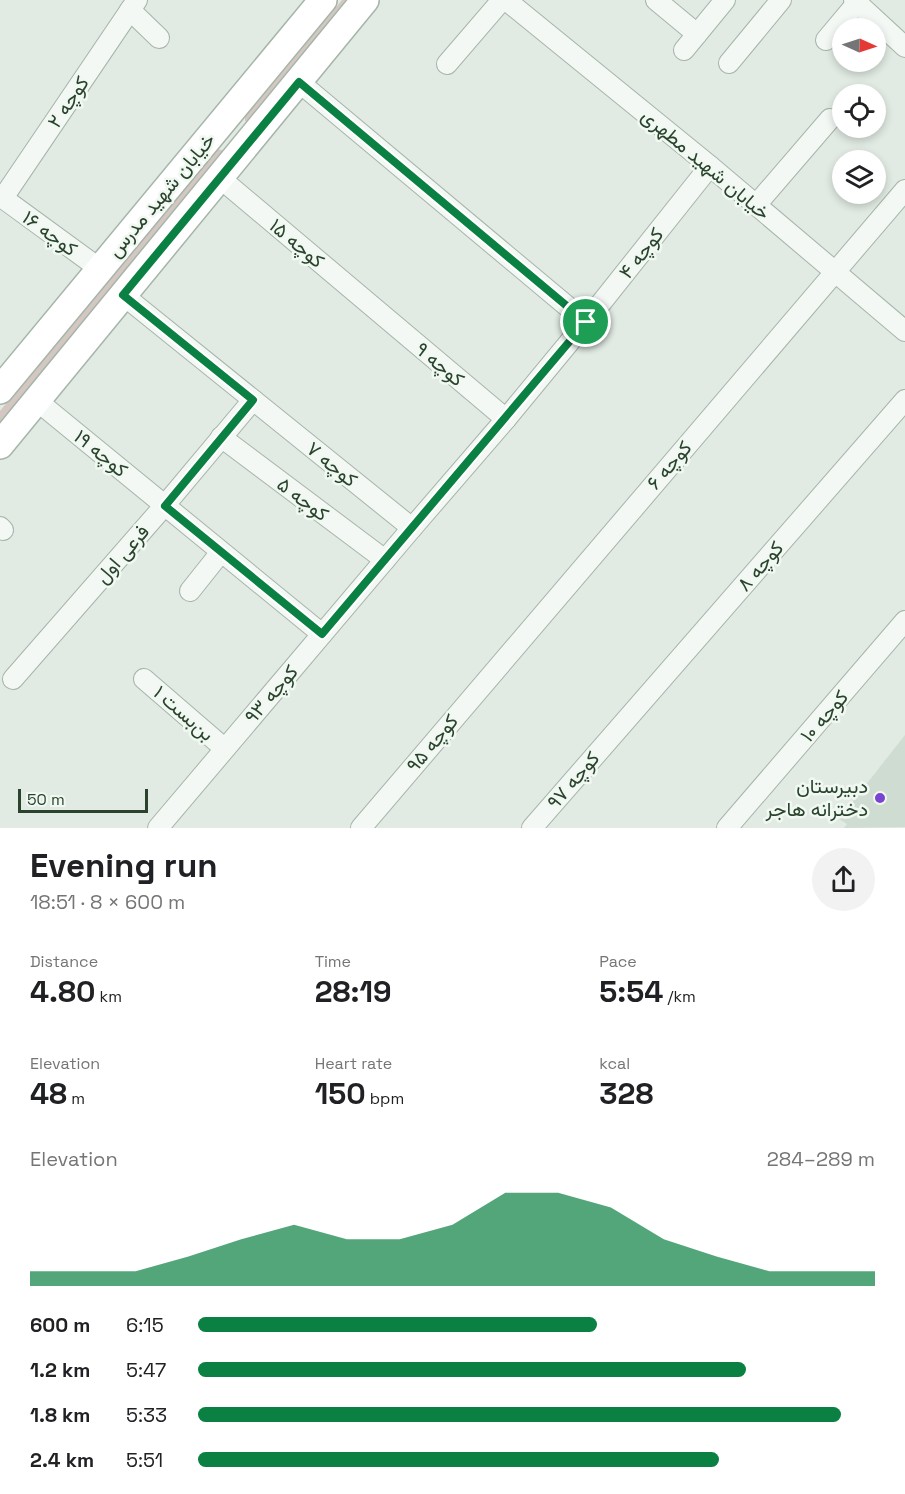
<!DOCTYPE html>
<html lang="en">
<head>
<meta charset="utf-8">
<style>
	:root { --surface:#fff; --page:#f2f2f2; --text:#202124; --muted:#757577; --accent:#0b8043 }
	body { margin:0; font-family:"Space Grotesk",Vazirmatn,sans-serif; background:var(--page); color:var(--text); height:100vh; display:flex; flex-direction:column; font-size:22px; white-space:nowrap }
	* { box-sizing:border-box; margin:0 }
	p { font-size:20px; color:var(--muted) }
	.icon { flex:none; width:33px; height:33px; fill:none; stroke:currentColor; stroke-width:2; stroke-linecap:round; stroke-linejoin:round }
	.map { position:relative; height:828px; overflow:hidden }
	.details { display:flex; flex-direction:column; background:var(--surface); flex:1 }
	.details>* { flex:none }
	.needle { width:39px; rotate:93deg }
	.controls { position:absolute; left:832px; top:18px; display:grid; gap:12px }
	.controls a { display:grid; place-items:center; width:54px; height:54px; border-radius:50%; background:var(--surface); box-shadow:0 3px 9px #0003; font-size:30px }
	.scale { position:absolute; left:18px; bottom:15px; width:130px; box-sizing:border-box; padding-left:6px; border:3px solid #29432d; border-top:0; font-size:16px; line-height:21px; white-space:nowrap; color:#29432d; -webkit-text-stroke:4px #f1f8f2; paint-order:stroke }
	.pin { position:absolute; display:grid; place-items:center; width:51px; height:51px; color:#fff; margin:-26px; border:3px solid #fff; border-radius:50%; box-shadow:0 2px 6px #0007 }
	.round { display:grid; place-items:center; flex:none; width:63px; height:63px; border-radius:32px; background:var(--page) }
	.head { display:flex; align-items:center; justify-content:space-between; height:102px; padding:0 30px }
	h1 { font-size:33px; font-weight:700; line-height:45px }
	.figures { display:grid; grid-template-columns:repeat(3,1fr); gap:9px; height:102px; padding:6px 30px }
	.figures div { display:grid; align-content:center }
	.figures b { font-size:30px; font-weight:700 }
	.figures small { font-size:16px; font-weight:400 }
	.figures p { font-size:16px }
	.chart { height:168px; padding:12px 30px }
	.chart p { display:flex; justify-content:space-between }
	.chart svg { width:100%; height:108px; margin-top:6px; fill:var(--accent); opacity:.7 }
	ul { padding:0 30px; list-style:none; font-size:20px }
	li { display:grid; grid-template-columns:96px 72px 1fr; align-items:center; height:45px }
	li i { height:15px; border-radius:8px; background:var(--accent) }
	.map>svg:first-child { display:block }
	.built { fill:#cfdcd1 }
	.green { fill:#d4c7c2 }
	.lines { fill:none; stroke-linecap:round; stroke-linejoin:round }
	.minor-casing { stroke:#a6b5a9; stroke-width:22 }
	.secondary-casing { stroke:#a6b5a9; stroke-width:30 }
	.minor { stroke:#f4f8f5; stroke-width:20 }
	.secondary { stroke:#fff; stroke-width:27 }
	.route-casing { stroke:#fff; stroke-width:12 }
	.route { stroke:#0b8043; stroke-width:8 }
	.poi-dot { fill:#7a44d2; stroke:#f1f8f2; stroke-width:2 }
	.labels { text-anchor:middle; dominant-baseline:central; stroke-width:5; stroke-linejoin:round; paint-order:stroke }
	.street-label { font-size:20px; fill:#29432d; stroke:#f1f8f2 }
	.poi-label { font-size:20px; fill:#29432d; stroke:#f1f8f2; text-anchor:end }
</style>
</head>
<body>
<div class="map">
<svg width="905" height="828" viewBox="0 0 905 828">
	<rect width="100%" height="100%" fill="#e1eae3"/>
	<path class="built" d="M905,735V827L844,828L847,824L839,819Z"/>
	<g class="green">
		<path d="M342,0H351L248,122L245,121V116Z"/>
		<path d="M218,149L224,151V154L0,426V411L133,248Z"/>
	</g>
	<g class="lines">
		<g class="minor-casing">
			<g id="minor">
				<path d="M506,0L710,166L905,331"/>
				<path d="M656,0L697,34"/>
				<path d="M854,0L905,47"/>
				<path d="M130,10L159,38"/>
				<path d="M826,40L857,3"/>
				<path d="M684,50L725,0"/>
				<path d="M729,63L781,0"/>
				<path d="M447,64L502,0"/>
				<path d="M299,82L586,322"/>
				<path d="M220,178L506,419"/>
				<path d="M0,196L100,269"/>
				<path d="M3,198L137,0"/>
				<path d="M756,205L830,119"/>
				<path d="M123,295L412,528"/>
				<path d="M36,400L322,634"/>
				<path d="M221,437L385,560"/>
				<path d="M0,527L3,530"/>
				<path d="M190,591L221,552"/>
				<path d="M13,679L165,505L253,400"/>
				<path d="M144,679L224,748"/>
				<path d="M158,828L412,528L506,419L586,322L710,166"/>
				<path d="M361,828L905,190"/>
				<path d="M532,828L905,400"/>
				<path d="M727,828L905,621"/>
			</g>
		</g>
		<g class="secondary-casing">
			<g id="secondary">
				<path d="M0,390L323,0"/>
				<path d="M0,445L365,0"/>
			</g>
		</g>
		<use href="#minor" class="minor"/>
		<use href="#secondary" class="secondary"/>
	</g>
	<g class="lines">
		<g class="route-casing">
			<path id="route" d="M299,82L586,322L322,634L165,506L253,400L123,295Z"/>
		</g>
		<use href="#route" class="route"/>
	</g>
	<circle class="poi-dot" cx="880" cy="798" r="6"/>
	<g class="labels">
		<g class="street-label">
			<text transform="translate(68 102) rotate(-56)">کوچه ۲</text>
			<text transform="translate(706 164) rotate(40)">خیابان شهید مطهری</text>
			<text transform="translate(161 195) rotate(-50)">خیابان شهید مدرس</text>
			<text transform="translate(50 233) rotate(36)">کوچه ۱۶</text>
			<text transform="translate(297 243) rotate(40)">کوچه ۱۵</text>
			<text transform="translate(641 253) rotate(-52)">کوچه ۴</text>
			<text transform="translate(440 364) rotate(40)">کوچه ۹</text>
			<text transform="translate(101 453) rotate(39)">کوچه ۱۹</text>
			<text transform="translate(332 464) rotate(39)">کوچه ۷</text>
			<text transform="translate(669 465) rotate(-49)">کوچه ۶</text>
			<text transform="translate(303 499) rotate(37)">کوچه ۵</text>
			<text transform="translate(122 554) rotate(-49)">فرعی اول</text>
			<text transform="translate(760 566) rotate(-49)">کوچه ۸</text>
			<text transform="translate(271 694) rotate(-49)">کوچه ۹۳</text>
			<text transform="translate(184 713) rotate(41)">بن‌بست ۱</text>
			<text transform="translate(824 716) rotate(-49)">کوچه ۱۰</text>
			<text transform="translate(432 743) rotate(-50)">کوچه ۹۵</text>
			<text transform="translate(573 780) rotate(-49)">کوچه ۹۷</text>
		</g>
		<g class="poi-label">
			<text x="868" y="786">دبیرستان<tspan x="868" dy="23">دخترانه هاجر</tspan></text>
		</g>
	</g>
</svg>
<div class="controls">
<a><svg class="needle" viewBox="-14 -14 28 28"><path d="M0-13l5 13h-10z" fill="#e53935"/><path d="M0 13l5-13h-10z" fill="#757577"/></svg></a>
<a><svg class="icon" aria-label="locate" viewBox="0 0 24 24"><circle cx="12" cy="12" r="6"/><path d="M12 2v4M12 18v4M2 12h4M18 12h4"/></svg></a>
<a><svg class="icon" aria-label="layers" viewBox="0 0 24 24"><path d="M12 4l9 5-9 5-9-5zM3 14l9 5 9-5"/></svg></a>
</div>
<div class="scale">50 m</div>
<div class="pin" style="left:586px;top:322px;background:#1e9e55"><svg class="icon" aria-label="arrive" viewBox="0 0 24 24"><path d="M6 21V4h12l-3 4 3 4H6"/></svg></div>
</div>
<section class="details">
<div class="head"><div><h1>Evening run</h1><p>18:51 · 8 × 600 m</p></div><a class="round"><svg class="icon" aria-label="share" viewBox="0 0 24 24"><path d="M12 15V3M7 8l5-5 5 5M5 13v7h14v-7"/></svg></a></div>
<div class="figures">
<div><p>Distance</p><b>4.80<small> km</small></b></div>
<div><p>Time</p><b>28:19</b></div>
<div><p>Pace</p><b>5:54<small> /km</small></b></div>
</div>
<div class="figures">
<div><p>Elevation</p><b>48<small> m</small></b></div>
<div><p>Heart rate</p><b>150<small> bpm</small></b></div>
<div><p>kcal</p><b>328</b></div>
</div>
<div class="chart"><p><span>Elevation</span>284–289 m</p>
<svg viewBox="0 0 160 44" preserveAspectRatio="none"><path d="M0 44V38L10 38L20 38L30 32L40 25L50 19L60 25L70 25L80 19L90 6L100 6L110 12L120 25L130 32L140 38L150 38L160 38V44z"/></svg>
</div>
<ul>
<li><b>600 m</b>6:15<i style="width:59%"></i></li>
<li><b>1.2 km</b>5:47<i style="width:81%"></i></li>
<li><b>1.8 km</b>5:33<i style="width:95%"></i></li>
<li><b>2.4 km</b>5:51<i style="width:77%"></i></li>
</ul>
</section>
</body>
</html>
